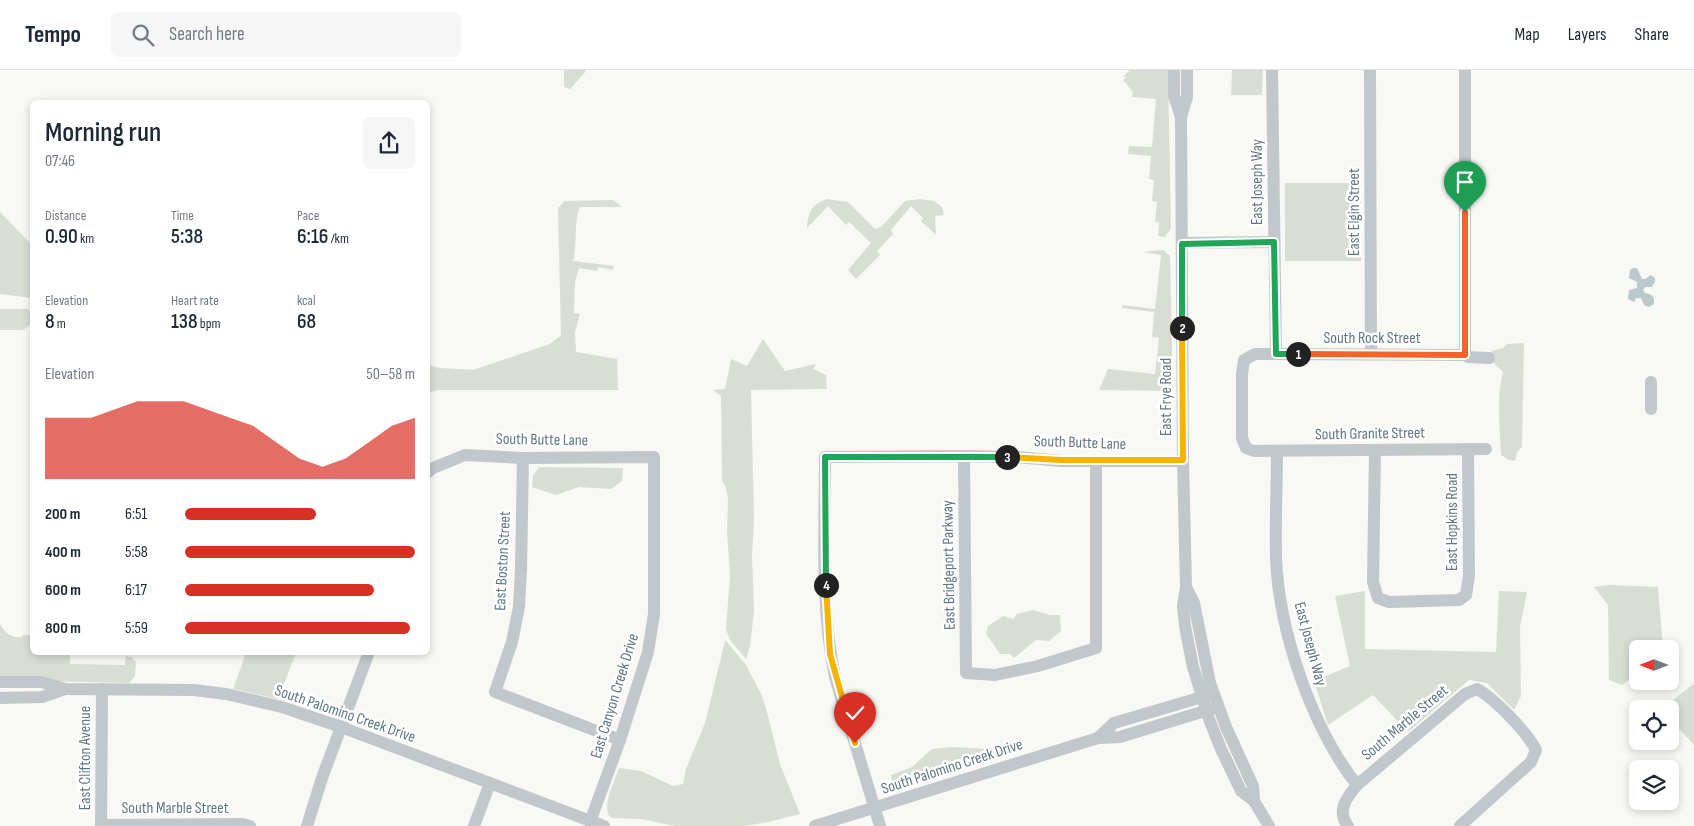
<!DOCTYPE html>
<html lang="en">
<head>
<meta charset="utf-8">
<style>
	:root { --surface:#fff; --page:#f6f6f7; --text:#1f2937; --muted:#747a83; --line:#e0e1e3; --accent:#d93025 }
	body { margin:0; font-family:"Sofia Sans Condensed",sans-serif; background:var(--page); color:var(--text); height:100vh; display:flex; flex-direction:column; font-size:19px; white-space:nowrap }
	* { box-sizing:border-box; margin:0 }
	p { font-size:16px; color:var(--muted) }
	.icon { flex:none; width:28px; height:28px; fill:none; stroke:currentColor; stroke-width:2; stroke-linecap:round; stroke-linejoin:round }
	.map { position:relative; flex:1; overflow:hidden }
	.details { position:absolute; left:30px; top:30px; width:400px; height:555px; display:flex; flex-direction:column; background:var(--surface); border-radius:8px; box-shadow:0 2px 8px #0003 }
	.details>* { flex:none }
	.needle { width:32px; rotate:270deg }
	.fabs { position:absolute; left:1629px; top:570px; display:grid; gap:10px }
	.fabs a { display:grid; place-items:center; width:50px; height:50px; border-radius:8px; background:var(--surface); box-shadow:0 2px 8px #0003; font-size:25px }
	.pin { position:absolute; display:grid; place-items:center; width:42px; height:42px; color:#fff; margin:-51px -21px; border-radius:50% 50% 50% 0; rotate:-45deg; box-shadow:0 0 5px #0007 }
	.pin .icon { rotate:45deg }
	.km { position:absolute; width:25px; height:25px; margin:-12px; border-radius:50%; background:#222; color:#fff; font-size:14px; line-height:25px; text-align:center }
	.round { display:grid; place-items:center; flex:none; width:52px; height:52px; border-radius:8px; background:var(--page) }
	.summary { display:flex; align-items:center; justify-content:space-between; height:85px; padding:0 15px }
	h1 { font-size:28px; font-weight:600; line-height:38px }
	.stats { display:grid; grid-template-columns:repeat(3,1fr); gap:8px; height:85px; padding:5px 15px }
	.stats div { display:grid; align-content:center }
	.stats b { font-size:21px; font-weight:600 }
	.stats small { font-size:14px; font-weight:400 }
	.stats p { font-size:14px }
	.chart { height:140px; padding:10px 15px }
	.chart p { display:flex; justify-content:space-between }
	.chart svg { width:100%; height:90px; margin-top:5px; fill:var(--accent); opacity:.7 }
	ul { padding:0 15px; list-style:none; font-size:16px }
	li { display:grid; grid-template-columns:80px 60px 1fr; align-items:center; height:38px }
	li i { height:12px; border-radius:6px; background:var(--accent) }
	header { display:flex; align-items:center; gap:30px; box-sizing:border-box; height:70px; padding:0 25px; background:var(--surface); border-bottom:1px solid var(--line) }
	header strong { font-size:24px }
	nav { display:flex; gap:28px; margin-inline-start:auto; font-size:18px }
	.search { width:350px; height:45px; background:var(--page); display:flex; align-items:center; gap:12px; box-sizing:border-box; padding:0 18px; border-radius:8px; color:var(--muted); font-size:19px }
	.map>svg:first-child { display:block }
	.green { fill:#d9ded4 }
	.water { fill:#b9c9cc }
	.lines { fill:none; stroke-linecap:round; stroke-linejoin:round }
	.minor { stroke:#c1c7ca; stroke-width:12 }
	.split-1-casing { stroke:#fff; stroke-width:10 }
	.split-2-casing { stroke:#fff; stroke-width:10 }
	.split-3-casing { stroke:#fff; stroke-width:10 }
	.split-4-casing { stroke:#fff; stroke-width:10 }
	.split-5-casing { stroke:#fff; stroke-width:10 }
	.split-1 { stroke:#f0652b; stroke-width:6 }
	.split-2 { stroke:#22a559; stroke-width:6 }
	.split-3 { stroke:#f5b400; stroke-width:6 }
	.split-4 { stroke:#22a559; stroke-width:6 }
	.split-5 { stroke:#f5b400; stroke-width:6 }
	.labels { text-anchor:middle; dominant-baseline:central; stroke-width:5; stroke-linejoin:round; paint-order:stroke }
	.street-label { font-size:16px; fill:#617883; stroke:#fff }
</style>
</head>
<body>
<header>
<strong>Tempo</strong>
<div class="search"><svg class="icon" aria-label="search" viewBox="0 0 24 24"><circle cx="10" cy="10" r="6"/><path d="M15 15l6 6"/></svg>Search here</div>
<nav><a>Map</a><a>Layers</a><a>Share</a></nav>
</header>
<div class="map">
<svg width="1694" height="756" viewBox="0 0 1694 756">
	<rect width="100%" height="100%" fill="#f8f8f5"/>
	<g class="green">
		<path d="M564,0H585L586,1L570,19L564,17Z"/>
		<path d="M1130,0H1168L1171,158L1165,167L1158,166L1159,152H1155L1157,132L1152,131L1154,110L1149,109L1151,86L1128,84L1129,76L1152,77L1156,29L1132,27L1133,22L1123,10L1126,8L1124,6Z"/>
		<path d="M1232,0H1263L1262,25H1231Z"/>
		<rect x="1285" y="113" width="76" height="78"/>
		<path d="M827,129L848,132L875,159L881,157L905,131L920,129L934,131L942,137L944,145L935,146L936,165L921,151L923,148L911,136L891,160L893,164L877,181L880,185L856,209L848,200L871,173L849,152L846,155L828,136L807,158C808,142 812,134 827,129Z"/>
		<path d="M613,130L622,137H580C573,154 578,173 573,191L614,196L613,200L598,197L597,201L579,198L575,212L574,243L580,244L575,262L576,282L617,289L618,320H438L428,323V295L440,298L473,300L550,274L561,265L558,138L565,131Z"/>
		<path d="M0,142L32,175V228L0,224Z"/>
		<path d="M1163,180L1170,186L1173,321L1099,320L1108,299L1155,304L1159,268L1152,267L1154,242L1122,238V235L1155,239L1161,185L1142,182Z"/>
		<path d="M0,239H28L32,244L31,254L23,260H0Z"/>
		<path d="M763,269L785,301L816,294L813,299L826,305L827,319L751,320L754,450L752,485L754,541L750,576L746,589L730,570L726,559L730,507L727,460L728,428L725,415L722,411L721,326L713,320L725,319L731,289L747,296Z"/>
		<path d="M1524,273L1522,377L1517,382L1515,391L1509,390L1501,385C1500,358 1496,328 1503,302L1493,292L1491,281L1503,278L1507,274Z"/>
		<path d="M539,397L623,398L622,411L611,419L579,417L556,425L532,417L533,406Z"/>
		<path d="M1609,515L1658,517L1663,579H1638L1637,603L1622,615L1609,610L1608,535L1594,517Z"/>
		<path d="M1365,521V579L1496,582L1499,521L1527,522L1520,557L1521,626L1514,640L1487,613L1469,610L1408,662L1373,625L1328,655L1314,611L1350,596L1335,526Z"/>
		<path d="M1033,540L1050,545H1060L1061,561L1049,571L1036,570L1014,588L1010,584H1000L986,564L988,556L1003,546L1013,549L1017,544Z"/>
		<path d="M0,554C6,564 11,568 22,567L23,565H32V582L67,583L70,585V594L125,595L126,586L132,587L136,593L135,606L129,613L0,610Z"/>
		<path d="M725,571L727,572L746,595L761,624L767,642L780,694L800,744L768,752L744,756H675L641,749L611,748C600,738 615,710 619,698L641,701L673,716L683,714L686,699L705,653Z"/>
		<path d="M246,583H296L278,629L233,619Z"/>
		<path d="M1693,614L1694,615V675L1670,649V639H1662Z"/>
		<path d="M953,677L988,679L998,685L947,698L894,722L891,705L912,697L932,679Z"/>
	</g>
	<path class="water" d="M1633,198H1637L1642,209H1645L1651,205L1655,208V212L1652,217H1645L1643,220L1645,223L1652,225L1654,229V234L1649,237L1644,235L1641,228H1636L1634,232L1628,229L1629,220L1637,218V212L1629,208L1630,200Z"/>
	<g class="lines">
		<g class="minor">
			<path d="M1174,0V26L1181,47"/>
			<path d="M1187,0V27L1181,47L1183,391L1186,517L1183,536L1185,556L1193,597L1209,649L1221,679L1241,721L1254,731L1269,756"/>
			<path d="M1272,0L1276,284"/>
			<path d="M1370,0L1371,284"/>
			<path d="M1465,0V285"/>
			<path d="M1182,173L1274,172"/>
			<path d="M1651,339V312"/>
			<path d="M1486,379L1254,381L1246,378L1242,368V304L1244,290L1255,284L1465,285L1468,287L1489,288"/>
			<path d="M1277,381C1277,417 1275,453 1276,488C1279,562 1312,658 1357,715C1347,727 1336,741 1348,756"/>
			<path d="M1375,381L1373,512L1378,528L1389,532L1459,530L1466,525L1469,506L1468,379"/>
			<path d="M964,386L966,603L995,605L1038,596L1096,578V391"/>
			<path d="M523,388L521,500L519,537L512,572L495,622L620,670"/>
			<path d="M428,402L433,398L465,385L523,388L654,387V544L648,582L620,670L590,752"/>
			<path d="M1186,517L1194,533L1210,613L1226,657L1253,716L1254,731"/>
			<path d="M0,612H42L65,619L194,620L226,624L282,637L341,657L604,756"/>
			<path d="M0,628L42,627L65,619"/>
			<path d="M1098,668L1114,653L1209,625"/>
			<path d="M1357,715L1465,624L1477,619C1494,628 1527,662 1536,680L1531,692L1460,756"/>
			<path d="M101,755L242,754L250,756"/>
			<path d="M101,756L102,619"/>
			<path d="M307,756L322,708L369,582"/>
			<path d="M474,756L490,713"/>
			<path d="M815,756L1098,668L1120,667L1218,637"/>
			<path d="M880,756L835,607C820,536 825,459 825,387L964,386L1017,387L1061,391H1183"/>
		</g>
	</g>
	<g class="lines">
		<g class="split-1-casing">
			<path id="split-1" d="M1298,284L1465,285V142"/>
		</g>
		<g class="split-2-casing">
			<path id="split-2" d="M1182,258V174L1274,172L1276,284H1298"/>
		</g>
		<g class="split-3-casing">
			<path id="split-3" d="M1007,387L1061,390H1183L1182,258"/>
		</g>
		<g class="split-4-casing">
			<path id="split-4" d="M826,515L825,387H1007"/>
		</g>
		<g class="split-5-casing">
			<path id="split-5" d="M826,515L830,584L855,673"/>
		</g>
		<use href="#split-1" class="split-1"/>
		<use href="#split-2" class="split-2"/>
		<use href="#split-3" class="split-3"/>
		<use href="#split-4" class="split-4"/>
		<use href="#split-5" class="split-5"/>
	</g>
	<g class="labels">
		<g class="street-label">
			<text transform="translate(1257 112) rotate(-90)">East Joseph Way</text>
			<text transform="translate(1354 142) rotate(-90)">East Elgin Street</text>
			<text x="1372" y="268">South Rock Street</text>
			<text transform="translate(1166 327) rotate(-90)">East Frye Road</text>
			<text transform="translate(1370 364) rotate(-1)">South Granite Street</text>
			<text transform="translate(542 370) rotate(1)">South Butte Lane</text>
			<text transform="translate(1080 373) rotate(2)">South Butte Lane</text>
			<text transform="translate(1452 452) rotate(-90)">East Hopkins Road</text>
			<text transform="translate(503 491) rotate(-87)">East Boston Street</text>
			<text transform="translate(949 495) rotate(-91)">East Bridgeport Parkway</text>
			<text transform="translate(1310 574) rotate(75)">East Joseph Way</text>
			<text transform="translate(615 626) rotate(-73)">East Canyon Creek Drive</text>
			<text transform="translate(345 644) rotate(19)">South Palomino Creek Drive</text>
			<text transform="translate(1405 653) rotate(-40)">South Marble Street</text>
			<text transform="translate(85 688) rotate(-90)">East Clifton Avenue</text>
			<text transform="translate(952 697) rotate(-18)">South Palomino Creek Drive</text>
			<text x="175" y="738">South Marble Street</text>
		</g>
	</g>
</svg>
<div class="fabs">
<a><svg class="needle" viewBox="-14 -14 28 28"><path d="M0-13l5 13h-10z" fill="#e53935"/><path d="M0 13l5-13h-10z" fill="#747a83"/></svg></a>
<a><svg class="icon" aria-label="locate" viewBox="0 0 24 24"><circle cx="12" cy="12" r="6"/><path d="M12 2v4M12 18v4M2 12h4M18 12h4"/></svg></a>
<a><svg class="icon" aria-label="layers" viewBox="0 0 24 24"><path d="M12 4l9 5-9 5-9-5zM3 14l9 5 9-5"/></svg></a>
</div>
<div class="pin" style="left:1465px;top:142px;background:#1e9e55"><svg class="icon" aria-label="arrive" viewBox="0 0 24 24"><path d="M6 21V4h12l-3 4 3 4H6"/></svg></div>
<div class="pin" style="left:855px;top:673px;background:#d93025"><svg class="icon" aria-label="check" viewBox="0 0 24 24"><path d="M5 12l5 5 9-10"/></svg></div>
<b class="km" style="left:1298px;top:284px">1</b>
<b class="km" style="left:1182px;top:258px">2</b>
<b class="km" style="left:1007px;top:387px">3</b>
<b class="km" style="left:826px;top:515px">4</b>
<section class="details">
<div class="summary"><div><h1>Morning run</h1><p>07:46</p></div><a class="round"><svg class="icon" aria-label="share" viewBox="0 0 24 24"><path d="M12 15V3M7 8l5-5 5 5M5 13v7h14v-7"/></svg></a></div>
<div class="stats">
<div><p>Distance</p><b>0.90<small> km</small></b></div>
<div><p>Time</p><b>5:38</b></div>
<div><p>Pace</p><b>6:16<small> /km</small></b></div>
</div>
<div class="stats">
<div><p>Elevation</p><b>8<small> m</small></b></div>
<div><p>Heart rate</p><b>138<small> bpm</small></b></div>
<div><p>kcal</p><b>68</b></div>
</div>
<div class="chart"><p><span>Elevation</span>50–58 m</p>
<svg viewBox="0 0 160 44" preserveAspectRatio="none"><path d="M0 44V14L10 14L20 14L30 10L40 6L50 6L60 6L70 10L80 14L90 18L100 26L110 34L120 38L130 34L140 26L150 18L160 14V44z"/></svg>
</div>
<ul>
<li><b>200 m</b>6:51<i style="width:57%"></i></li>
<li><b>400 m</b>5:58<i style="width:100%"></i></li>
<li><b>600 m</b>6:17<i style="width:82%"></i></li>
<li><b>800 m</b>5:59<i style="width:98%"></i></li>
</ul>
</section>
</div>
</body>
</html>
